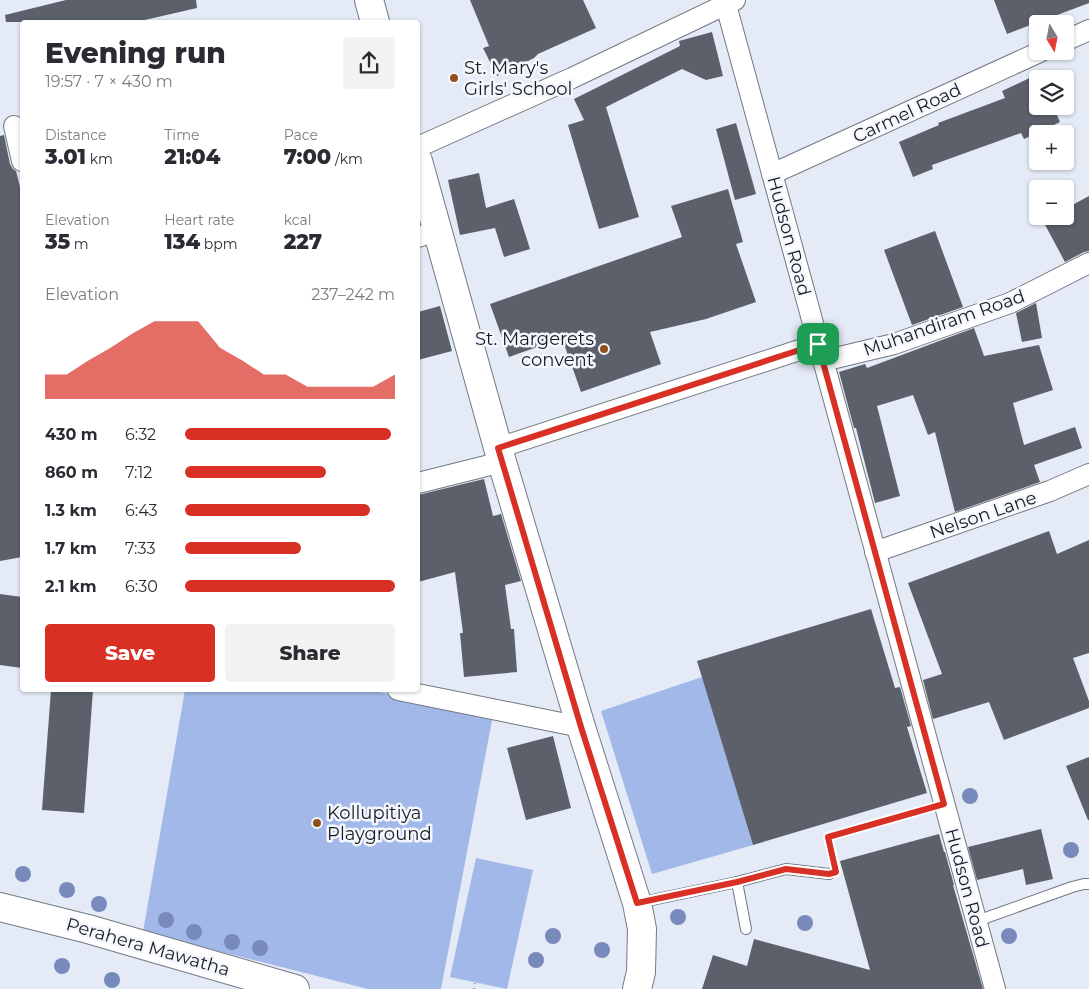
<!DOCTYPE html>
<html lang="en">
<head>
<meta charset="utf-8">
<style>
	:root { --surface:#fff; --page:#f2f2f3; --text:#2b2b33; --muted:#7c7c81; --accent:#d93025 }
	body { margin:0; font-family:Montserrat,sans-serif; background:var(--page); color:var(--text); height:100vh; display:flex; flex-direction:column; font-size:19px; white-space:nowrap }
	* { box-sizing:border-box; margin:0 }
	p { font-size:16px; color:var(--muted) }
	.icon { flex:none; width:28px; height:28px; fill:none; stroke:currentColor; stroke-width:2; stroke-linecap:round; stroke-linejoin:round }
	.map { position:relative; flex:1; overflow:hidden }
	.panel { position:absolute; left:20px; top:20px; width:400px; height:672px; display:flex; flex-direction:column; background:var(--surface); border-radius:5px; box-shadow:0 1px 4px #0004 }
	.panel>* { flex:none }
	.needle { width:32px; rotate:170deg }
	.buttons { position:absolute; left:1029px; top:15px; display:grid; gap:10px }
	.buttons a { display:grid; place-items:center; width:45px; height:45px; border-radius:5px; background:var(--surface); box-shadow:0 1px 4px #0004; font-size:25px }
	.pin { position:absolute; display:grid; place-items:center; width:42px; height:42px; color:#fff; margin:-21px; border-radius:10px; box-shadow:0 2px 8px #0006 }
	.round { display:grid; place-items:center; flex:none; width:52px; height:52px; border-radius:5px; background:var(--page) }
	.headline { display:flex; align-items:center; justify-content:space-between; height:85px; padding:0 25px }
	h1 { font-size:28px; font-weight:800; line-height:38px }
	.figures { display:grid; grid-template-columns:repeat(3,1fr); gap:8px; height:85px; padding:5px 25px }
	.figures div { display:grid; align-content:center }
	.figures b { font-size:21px; font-weight:800 }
	.figures small { font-size:14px; font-weight:400 }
	.figures p { font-size:14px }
	.chart { height:140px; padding:10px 25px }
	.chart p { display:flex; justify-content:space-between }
	.chart svg { width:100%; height:90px; margin-top:5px; fill:var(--accent); opacity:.7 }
	.cta { display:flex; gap:10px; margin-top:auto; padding:10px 25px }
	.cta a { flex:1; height:58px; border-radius:5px; background:var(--accent); color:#fff; font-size:20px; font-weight:800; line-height:58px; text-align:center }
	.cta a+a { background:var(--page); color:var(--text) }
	ul { padding:0 25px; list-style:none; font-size:16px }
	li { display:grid; grid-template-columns:80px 60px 1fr; align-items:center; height:38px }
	li i { height:12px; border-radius:6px; background:var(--accent) }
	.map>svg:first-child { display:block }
	.green { fill:#a2b8e8 }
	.building { fill:#5b606a }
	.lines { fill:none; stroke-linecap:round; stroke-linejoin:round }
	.lane-casing { stroke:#737882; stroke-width:12 }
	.street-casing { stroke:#737882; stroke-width:22 }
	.secondary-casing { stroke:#737882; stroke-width:30 }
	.path { stroke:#a5aab4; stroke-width:3; stroke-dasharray:1 4; stroke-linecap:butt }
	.lane { stroke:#fff; stroke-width:10 }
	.street { stroke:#fff; stroke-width:20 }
	.secondary { stroke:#fff; stroke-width:28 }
	.tree { fill:#7889bb }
	.route-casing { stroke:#fff; stroke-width:10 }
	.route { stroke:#d93025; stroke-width:6 }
	.poi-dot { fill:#91511b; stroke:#f4f7fe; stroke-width:2 }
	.labels { text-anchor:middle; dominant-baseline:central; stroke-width:5; stroke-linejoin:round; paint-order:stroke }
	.poi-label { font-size:18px; fill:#1a1c20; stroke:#f4f7fe; text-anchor:start }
	.street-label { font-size:18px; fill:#1a1c20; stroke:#f4f7fe }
</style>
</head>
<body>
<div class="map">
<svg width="1089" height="989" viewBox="0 0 1089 989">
	<rect width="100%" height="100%" fill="#e4eaf6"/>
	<g class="green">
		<path d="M702,677L753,845L652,874L601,711Z"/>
		<path d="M185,690H369L493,715L441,989H368L143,932Z"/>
		<path d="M476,858L533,870L507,989L450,977Z"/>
	</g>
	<g class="building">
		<path d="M66,0H196L197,8L136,22H6L5,15Z"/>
		<path d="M470,0H583L596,28L538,54L534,58L497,76L483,48L489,46Z"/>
		<path d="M994,0H1089V3L1007,34Z"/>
		<path d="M712,32L723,76L706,80L682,69L606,107L639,217L599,229L568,125L584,120L574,99L680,46L679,41Z"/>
		<path d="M1038,74L1040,79H1038V106H1053L1060,122L1024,139L1021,133L932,165L933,169L913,177L899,142L939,125L938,123L1005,98L1002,91Z"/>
		<path d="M736,123L756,194L735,200L716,129Z"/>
		<path d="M4,135L10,164L13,169L16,171L22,195V557L0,561V136Z"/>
		<path d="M479,173L486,208L514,199L530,249L504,257L495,228L460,235L448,180Z"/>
		<path d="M728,189L743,242L736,244L756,302L706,319L650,332L661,364L581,392L562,338L509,357L490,304L682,237L671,206Z"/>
		<path d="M1089,196V251L1084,252L1065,262L1043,221L1051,216H1065V209Z"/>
		<path d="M935,231L963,307L912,325L884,250Z"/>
		<path d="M1036,303L1042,338L1022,342L1016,313Z"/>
		<path d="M440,306L452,351L418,360V312Z"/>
		<path d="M974,328L984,356L1039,345L1053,390L1013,403L1024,445L1075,427L1082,448L1034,465L1040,482L955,512L935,432L928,435L913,395L877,406L900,496L875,503L856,428H854L839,372L865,364L867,368Z"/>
		<path d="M484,479L493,516L501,514L521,581L505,585L511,629H514L517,672L464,677L460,633H463L455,572L418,582V495Z"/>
		<path d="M1049,531L1057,554L1089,540V653L1073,658L1089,701V708L1004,740L989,702L933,719L923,680L942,674L908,583Z"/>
		<path d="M0,594L22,597V668L0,665Z"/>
		<path d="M871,609L895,688L900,687L911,726L907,727L927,793L753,845L697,661Z"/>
		<path d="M51,690H93L84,813L42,810Z"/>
		<path d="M553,736L571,808L526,820L507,748Z"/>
		<path d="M1089,757V820H1088L1066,766Z"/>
		<path d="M1041,829L1053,879L1026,885L1023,869L977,880L968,847Z"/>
		<path d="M939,834L944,852H945L954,885H953L983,989H702L713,955L747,966L754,939L870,970L840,861Z"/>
	</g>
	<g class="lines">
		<g class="lane-casing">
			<g id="lane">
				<path d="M737,882L746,929"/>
				<path d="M638,903L737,882L786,869L829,874"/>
				<path d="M977,921L1072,887L1084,884H1089"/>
			</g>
		</g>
		<g class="street-casing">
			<g id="street">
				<path d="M726,5L995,989"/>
				<path d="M1065,41L1089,30"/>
				<path d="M14,126L22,161"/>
				<path d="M418,147L572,78L735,0"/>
				<path d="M772,174L1042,51"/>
				<path d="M418,237L438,231"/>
				<path d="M823,361L894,344L1010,303L1089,263"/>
				<path d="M498,448L818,344"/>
				<path d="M418,483L502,462"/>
				<path d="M875,552L1050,491L1089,474"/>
				<path d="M398,690L581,727"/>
			</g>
		</g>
		<g class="secondary-casing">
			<g id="secondary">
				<path d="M369,0L375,22"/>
				<path d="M418,161L502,462L581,727L637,903L642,929L641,972L637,989"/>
				<path d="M0,907L88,929L295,989"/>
			</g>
		</g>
		<g class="path">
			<path d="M833,857L828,837L922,811"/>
			<path d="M474,989L475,982"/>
		</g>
		<use href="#lane" class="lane"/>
		<use href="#street" class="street"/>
		<use href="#secondary" class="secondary"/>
	</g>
	<g class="tree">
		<circle cx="970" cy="796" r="8"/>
		<circle cx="1071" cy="850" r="8"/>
		<circle cx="23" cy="874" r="8"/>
		<circle cx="67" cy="890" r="8"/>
		<circle cx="99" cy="904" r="8"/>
		<circle cx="678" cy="917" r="8"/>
		<circle cx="166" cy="920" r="8"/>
		<circle cx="805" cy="923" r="8"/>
		<circle cx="194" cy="932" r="8"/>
		<circle cx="553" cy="936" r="8"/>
		<circle cx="1009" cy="936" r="8"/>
		<circle cx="232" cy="942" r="8"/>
		<circle cx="260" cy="948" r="8"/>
		<circle cx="602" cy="950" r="8"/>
		<circle cx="536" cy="960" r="8"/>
		<circle cx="62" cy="966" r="8"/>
		<circle cx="112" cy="980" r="8"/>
	</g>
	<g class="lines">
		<g class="route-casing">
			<path id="route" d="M818,344L944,804L828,837L836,872L829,874L786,869L737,882L637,903L581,727L498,448Z"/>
		</g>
		<use href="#route" class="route"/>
	</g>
	<g class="poi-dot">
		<circle cx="454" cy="78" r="5"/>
		<circle cx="604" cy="349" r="5"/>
		<circle cx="317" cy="823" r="5"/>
	</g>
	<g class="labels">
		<g class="poi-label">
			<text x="464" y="68">St. Mary's<tspan x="464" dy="21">Girls' School</tspan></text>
			<text x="594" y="339" text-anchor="end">St. Margerets<tspan x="594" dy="21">convent</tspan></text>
			<text x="327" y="813">Kollupitiya<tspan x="327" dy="21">Playground</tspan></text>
		</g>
		<g class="street-label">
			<text transform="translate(907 113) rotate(-25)">Carmel Road</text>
			<text transform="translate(789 236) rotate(75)">Hudson Road</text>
			<text transform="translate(944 323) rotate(-19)">Muhandiram Road</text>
			<text transform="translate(983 515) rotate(-19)">Nelson Lane</text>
			<text transform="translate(967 888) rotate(75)">Hudson Road</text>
			<text transform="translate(148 947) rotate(16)">Perahera Mawatha</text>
		</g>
	</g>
</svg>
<div class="buttons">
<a><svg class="needle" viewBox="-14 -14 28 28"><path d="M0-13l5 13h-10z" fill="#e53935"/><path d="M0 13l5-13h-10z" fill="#7c7c81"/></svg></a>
<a><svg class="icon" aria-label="layers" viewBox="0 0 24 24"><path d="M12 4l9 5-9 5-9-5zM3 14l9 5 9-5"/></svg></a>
<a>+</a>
<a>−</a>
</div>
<div class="pin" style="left:818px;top:344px;background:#1e9e55"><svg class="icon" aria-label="arrive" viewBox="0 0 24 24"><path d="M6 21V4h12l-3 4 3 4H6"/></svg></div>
<section class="panel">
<div class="headline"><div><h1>Evening run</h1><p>19:57 · 7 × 430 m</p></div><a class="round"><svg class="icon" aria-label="share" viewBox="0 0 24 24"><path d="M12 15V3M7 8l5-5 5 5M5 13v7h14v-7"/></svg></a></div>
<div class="figures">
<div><p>Distance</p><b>3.01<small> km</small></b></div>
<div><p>Time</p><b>21:04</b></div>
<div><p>Pace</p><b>7:00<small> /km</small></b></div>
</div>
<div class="figures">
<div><p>Elevation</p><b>35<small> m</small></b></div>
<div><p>Heart rate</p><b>134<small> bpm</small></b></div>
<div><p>kcal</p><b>227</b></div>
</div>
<div class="chart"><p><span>Elevation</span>237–242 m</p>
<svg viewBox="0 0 160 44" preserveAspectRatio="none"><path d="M0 44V32L10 32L20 25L30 19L40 12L50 6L60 6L70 6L80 19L90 25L100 32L110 32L120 38L130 38L140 38L150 38L160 32V44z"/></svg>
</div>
<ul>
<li><b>430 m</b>6:32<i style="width:98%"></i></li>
<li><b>860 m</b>7:12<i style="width:67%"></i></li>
<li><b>1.3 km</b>6:43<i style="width:88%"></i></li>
<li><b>1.7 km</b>7:33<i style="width:55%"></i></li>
<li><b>2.1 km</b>6:30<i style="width:100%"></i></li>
</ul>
<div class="cta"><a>Save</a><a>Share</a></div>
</section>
</div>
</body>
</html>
